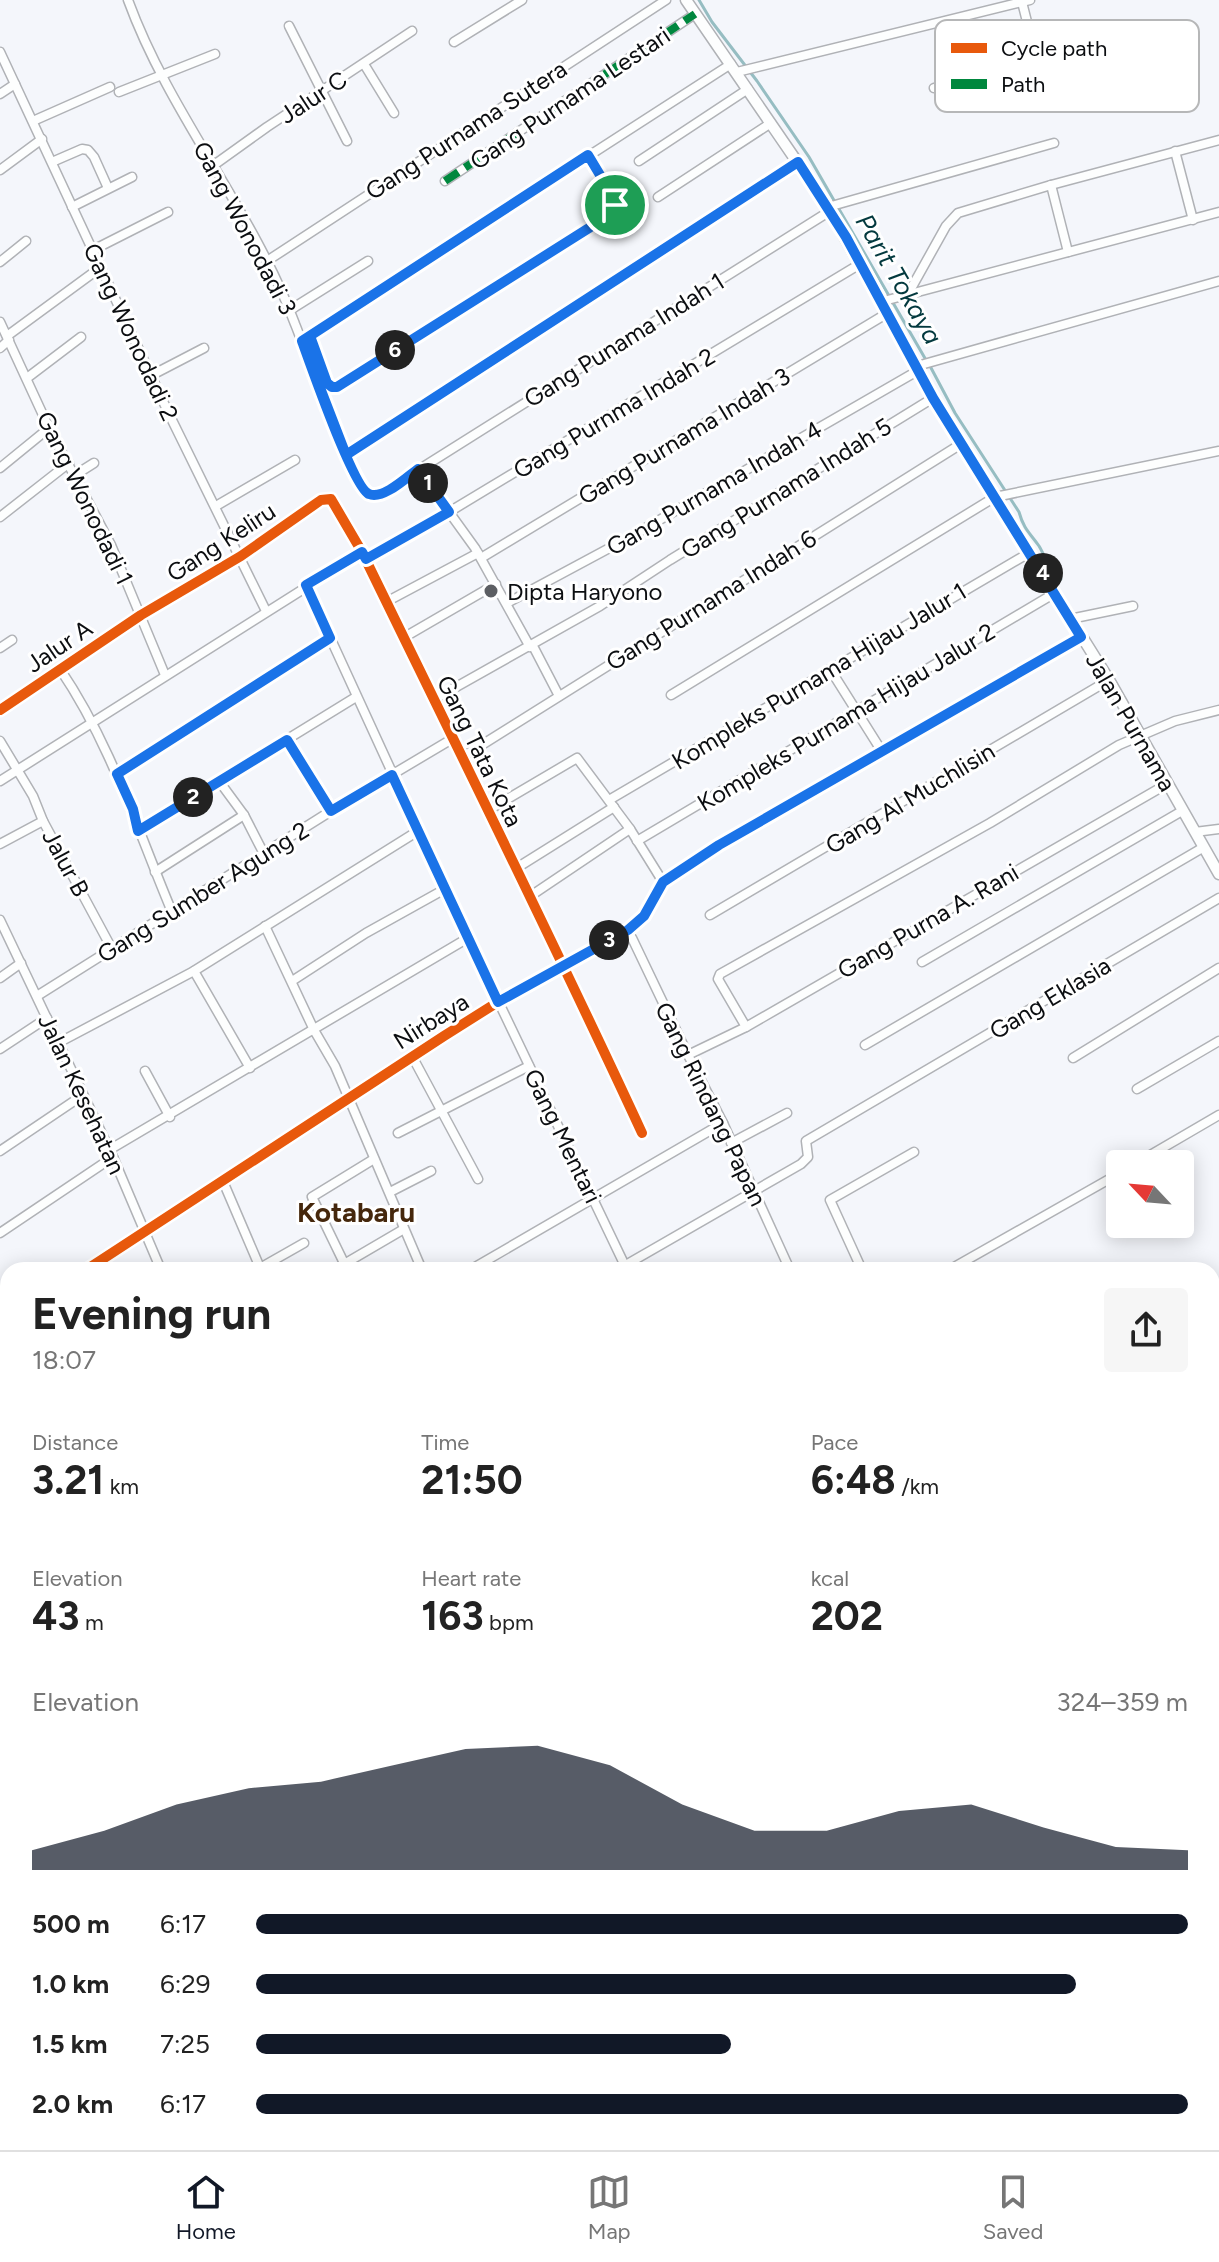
<!DOCTYPE html>
<html lang="en">
<head>
<meta charset="utf-8">
<style>
	:root { --surface:#fff; --page:#f6f6f6; --text:#222; --muted:#767676; --line:#e0e0e0; --accent:#111827 }
	body { margin:0; font-family:Figtree,sans-serif; background:var(--page); color:var(--text); height:100vh; display:flex; flex-direction:column; font-size:30px; white-space:nowrap }
	* { box-sizing:border-box; margin:0 }
	p { font-size:26px; color:var(--muted) }
	.icon { flex:none; width:44px; height:44px; fill:none; stroke:currentColor; stroke-width:2; stroke-linecap:round; stroke-linejoin:round }
	.map { position:relative; flex:1; overflow:hidden }
	.sheet { position:absolute; left:0px; top:1262px; width:1220px; height:888px; display:flex; flex-direction:column; background:var(--surface); border-radius:24px 24px 0 0; box-shadow:0 4px 20px #0003 }
	.sheet>* { flex:none }
	.needle { width:52px; rotate:296deg }
	.tools { position:absolute; left:1106px; top:1150px; display:grid; gap:16px }
	.tools a { display:grid; place-items:center; width:88px; height:88px; border-radius:8px; background:var(--surface); box-shadow:0 4px 20px #0003; font-size:40px }
	.pin { position:absolute; display:grid; place-items:center; width:68px; height:68px; color:#fff; margin:-34px; border:4px solid #fff; border-radius:50%; box-shadow:0 2px 8px #0007 }
	.km { position:absolute; width:40px; height:40px; margin:-20px; border-radius:50%; background:#222; color:#fff; font-size:22px; line-height:40px; text-align:center }
	.round { display:grid; place-items:center; flex:none; width:84px; height:84px; border-radius:8px; background:var(--page) }
	.headline { display:flex; align-items:center; justify-content:space-between; height:136px; padding:0 32px }
	h1 { font-size:44px; font-weight:700; line-height:60px }
	.metrics { display:grid; grid-template-columns:repeat(3,1fr); gap:12px; height:136px; padding:8px 32px }
	.metrics div { display:grid; align-content:center }
	.metrics b { font-size:40px; font-weight:700 }
	.metrics small { font-size:22px; font-weight:400 }
	.metrics p { font-size:22px }
	.chart { height:224px; padding:16px 32px }
	.chart p { display:flex; justify-content:space-between }
	.chart svg { width:100%; height:144px; margin-top:8px; fill:var(--accent); opacity:.7 }
	ul { padding:0 32px; list-style:none; font-size:26px }
	li { display:grid; grid-template-columns:128px 96px 1fr; align-items:center; height:60px }
	li i { height:20px; border-radius:10px; background:var(--accent) }
	.tab-bar { display:flex; justify-content:space-around; align-items:center; height:112px; border-top:2px solid var(--line); background:var(--surface); font-size:22px; color:var(--muted) }
	.tab-bar a { display:grid; justify-items:center; gap:4px }
	.tab-bar .current { color:var(--accent) }
	.map>svg:first-child { display:block }
	.lines { fill:none; stroke-linecap:round; stroke-linejoin:round }
	.stream { stroke:#96bdc2; stroke-width:3 }
	.minor-casing { stroke:#b0b2b6; stroke-width:11 }
	.tertiary-casing { stroke:#b0b2b6; stroke-width:13 }
	.minor { stroke:#fdfefe; stroke-width:8 }
	.tertiary { stroke:#fdfefe; stroke-width:10 }
	.quiet { stroke:#00873e; stroke-width:8; stroke-dasharray:16 8; stroke-linecap:butt }
	.cycleway-casing { stroke:#fff; stroke-width:15 }
	.cycleway { stroke:#e8590c; stroke-width:10 }
	.route-casing { stroke:#fff; stroke-width:16 }
	.route { stroke:#1a73e8; stroke-width:10 }
	.poi-dot { fill:#5d5f63; stroke:#fff; stroke-width:3 }
	.labels { text-anchor:middle; dominant-baseline:central; stroke-width:6; stroke-linejoin:round; paint-order:stroke }
	.street-label { font-size:24px; fill:#0c0e11; stroke:#fff }
	.poi-label { font-size:24px; fill:#0c0e11; stroke:#fff; text-anchor:start }
	.water-label { font-size:26px; font-style:italic; fill:#03393e; stroke:#fff }
	.quarter-label { font-size:28px; font-weight:bold; fill:#45270c; stroke:#fff }
	.key { fill:#fff; stroke:#b6b7b8; stroke-width:2 }
	.key-label { font-size:22px; fill:#0c0e11 }
</style>
</head>
<body>
<div class="map">
<svg width="1219" height="2150" viewBox="0 0 1219 2150">
	<rect width="100%" height="100%" fill="#f4f6fb"/>
	<g class="lines">
		<g class="stream">
			<path d="M699,0L712,22L757,81L809,157L926,360"/>
			<path d="M930,366L955,413L1019,512C1024,530 1030,533 1039,546C1046,558 1050,571 1061,579"/>
		</g>
		<g class="minor-casing">
			<g id="minor">
				<path d="M128,0C170,115 252,209 295,324C307,353 350,483 370,495L385,491L830,211"/>
				<path d="M1022,2L1037,61"/>
				<path d="M289,26L347,141"/>
				<path d="M454,42L522,0"/>
				<path d="M0,52L169,414L266,611"/>
				<path d="M364,64L394,113"/>
				<path d="M737,72L1030,0"/>
				<path d="M934,88L1149,31"/>
				<path d="M119,92L215,54"/>
				<path d="M0,94L15,84"/>
				<path d="M33,121L110,87"/>
				<path d="M1175,151L1193,220"/>
				<path d="M639,161L748,89"/>
				<path d="M52,162L82,149L88,150L94,157L108,188"/>
				<path d="M214,165L267,127L412,31"/>
				<path d="M0,170L42,139"/>
				<path d="M445,181L695,14"/>
				<path d="M1051,185L1068,252"/>
				<path d="M658,197L771,123"/>
				<path d="M72,207L132,177"/>
				<path d="M828,207L1054,143"/>
				<path d="M93,250L168,212"/>
				<path d="M267,261L666,0"/>
				<path d="M0,262L26,241"/>
				<path d="M908,294L946,226L958,213L1051,185L1219,140"/>
				<path d="M880,302L1219,212"/>
				<path d="M290,310L368,261"/>
				<path d="M0,322L49,428L111,545L165,675"/>
				<path d="M7,336L101,267"/>
				<path d="M310,336L327,383L335,388L589,228L614,208L615,203L588,155"/>
				<path d="M302,341L731,64"/>
				<path d="M0,348L9,340"/>
				<path d="M917,366L1219,281"/>
				<path d="M152,375L204,348"/>
				<path d="M27,378L81,337"/>
				<path d="M346,455L798,162"/>
				<path d="M0,468L49,428"/>
				<path d="M418,469L475,548L530,647"/>
				<path d="M75,475L94,463"/>
				<path d="M216,506L295,460"/>
				<path d="M0,517L69,463"/>
				<path d="M481,558L886,314"/>
				<path d="M366,559L449,512L860,264"/>
				<path d="M306,585L468,938L627,1270"/>
				<path d="M386,602L478,553"/>
				<path d="M507,603L630,537L919,370"/>
				<path d="M1070,619L1133,606"/>
				<path d="M403,638L496,584"/>
				<path d="M533,646L559,696"/>
				<path d="M0,648L12,640"/>
				<path d="M60,669C111,744 137,829 172,912"/>
				<path d="M830,669L881,750"/>
				<path d="M671,695L995,497L1219,451"/>
				<path d="M433,700L600,606L670,560L933,398"/>
				<path d="M0,710L141,615L241,556L321,500L331,499L362,552C456,745 552,938 642,1133"/>
				<path d="M287,740L331,811"/>
				<path d="M0,741L33,796L43,821"/>
				<path d="M461,758L961,444"/>
				<path d="M117,774L330,638"/>
				<path d="M0,781L362,552"/>
				<path d="M219,781L244,815L264,854"/>
				<path d="M609,800L1029,553"/>
				<path d="M487,811L577,758L630,829"/>
				<path d="M138,831L356,697"/>
				<path d="M1195,832L1219,829"/>
				<path d="M637,841L1055,593"/>
				<path d="M0,844L43,821L112,949"/>
				<path d="M515,869L614,807"/>
				<path d="M155,872L244,815"/>
				<path d="M529,897L630,829L663,882"/>
				<path d="M710,915L1109,680"/>
				<path d="M0,920L113,1157L161,1270"/>
				<path d="M265,926L314,1030L335,1066L422,1270"/>
				<path d="M632,938L688,1055L723,1123L790,1270"/>
				<path d="M922,962L1182,811"/>
				<path d="M0,978L21,963"/>
				<path d="M292,981L366,933L445,889"/>
				<path d="M37,996L331,811L452,739"/>
				<path d="M746,1027L718,979L720,974L990,823L1119,745L1175,721L1219,710"/>
				<path d="M58,1043L194,971"/>
				<path d="M865,1045L1204,847"/>
				<path d="M0,1049L47,1018"/>
				<path d="M688,1055L746,1027L1167,784"/>
				<path d="M412,1056L478,1179"/>
				<path d="M1073,1058L1219,968"/>
				<path d="M250,1068L194,971L418,831"/>
				<path d="M145,1071L170,1117"/>
				<path d="M1137,1089L1219,1041"/>
				<path d="M398,1133L529,1066"/>
				<path d="M731,1143L787,1113"/>
				<path d="M109,1150L468,938"/>
				<path d="M0,1151L83,1095"/>
				<path d="M1135,1164L1219,1115"/>
				<path d="M222,1179L261,1270"/>
				<path d="M390,1192L431,1171"/>
				<path d="M0,1233L113,1157"/>
				<path d="M344,1263L312,1197L374,1159"/>
				<path d="M260,1268L304,1243"/>
				<path d="M86,1270L444,1036L498,1002L628,930L644,916L663,882L719,845L1081,637"/>
				<path d="M334,1270L404,1229"/>
				<path d="M470,1270L723,1123"/>
				<path d="M617,1270L801,1164L808,1157L806,1141L1219,898"/>
				<path d="M862,1270L830,1200L914,1152"/>
				<path d="M949,1270L1120,1173"/>
				<path d="M0,1327L8,1322"/>
				<path d="M1212,1457L1219,1453"/>
				<path d="M0,1599L8,1611"/>
				<path d="M0,1664L8,1658"/>
				<path d="M1212,1729L1219,1725"/>
				<path d="M0,1770L8,1765"/>
				<path d="M0,1944L8,1956"/>
				<path d="M0,2073L8,2085"/>
				<path d="M1212,2125H1219"/>
				<path d="M41,2142L46,2150"/>
				<path d="M255,2142L260,2150"/>
				<path d="M345,2142L350,2150"/>
				<path d="M425,2142L431,2150"/>
				<path d="M526,2142L529,2150"/>
				<path d="M1077,2142L1080,2150"/>
				<path d="M1137,2142L1140,2150"/>
				<path d="M48,2150L61,2142"/>
				<path d="M628,2150L640,2142"/>
				<path d="M828,2150L843,2142"/>
				<path d="M944,2150L959,2142"/>
				<path d="M1165,2150L1180,2142"/>
			</g>
		</g>
		<g class="tertiary-casing">
			<path id="tertiary" d="M686,0L828,207L933,398L1109,680L1219,874"/>
		</g>
		<use href="#minor" class="minor"/>
		<use href="#tertiary" class="tertiary"/>
		<g class="quiet">
			<path d="M445,181L695,14"/>
			<path d="M41,2142L46,2150"/>
			<path d="M1077,2142L1080,2150"/>
		</g>
		<g class="cycleway-casing">
			<g id="cycleway">
				<path d="M0,710L141,615L241,556L321,500L331,499L362,552C456,745 552,938 642,1133"/>
				<path d="M86,1270L444,1036L498,1002L628,930L644,916L663,882L719,845L1081,637"/>
			</g>
		</g>
		<use href="#cycleway" class="cycleway"/>
	</g>
	<g class="lines">
		<g class="route-casing">
			<path id="route" d="M615,205V200L588,155L302,341C310,363 354,489 369,494C383,500 407,477 418,469L449,512L366,559L362,552L306,585L330,638L117,774L133,809L138,831L287,740L331,811L392,775L498,1002L628,930L644,916L663,882L719,845L1081,637L933,398L846,237L798,162L346,455L302,341L310,336L327,383L332,387H337L589,228L614,208L615,205"/>
		</g>
		<use href="#route" class="route"/>
	</g>
	<circle class="poi-dot" cx="491" cy="591" r="8"/>
	<g class="labels">
		<g class="street-label">
			<text transform="translate(313 97) rotate(-33)">Jalur C</text>
			<text transform="translate(570 98) rotate(-34)">Gang Purnama Lestari</text>
			<text transform="translate(466 130) rotate(-33)">Gang Purnama Sutera</text>
			<text transform="translate(245 228) rotate(62)">Gang Wonodadi 3</text>
			<text transform="translate(131 332) rotate(65)">Gang Wonodadi 2</text>
			<text transform="translate(624 340) rotate(-32)">Gang Punama Indah 1</text>
			<text transform="translate(614 413) rotate(-31)">Gang Purnma Indah 2</text>
			<text transform="translate(684 436) rotate(-31)">Gang Purnama Indah 3</text>
			<text transform="translate(714 488) rotate(-30)">Gang Purnama Indah 4</text>
			<text transform="translate(786 488) rotate(-32)">Gang Purnama Indah 5</text>
			<text transform="translate(85 498) rotate(64)">Gang Wonodadi 1</text>
			<text transform="translate(221 542) rotate(-33)">Gang Keliru</text>
			<text transform="translate(711 600) rotate(-32)">Gang Purnama Indah 6</text>
			<text transform="translate(59 646) rotate(-34)">Jalur A</text>
			<text transform="translate(819 676) rotate(-31)">Kompleks Purnama Hijau Jalur 1</text>
			<text transform="translate(846 717) rotate(-31)">Kompleks Purnama Hijau Jalur 2</text>
			<text transform="translate(1131 722) rotate(60)">Jalan Purnama</text>
			<text transform="translate(480 751) rotate(64)">Gang Tata Kota</text>
			<text transform="translate(910 798) rotate(-31)">Gang Al Muchlisin</text>
			<text transform="translate(66 863) rotate(62)">Jalur B</text>
			<text transform="translate(203 892) rotate(-32)">Gang Sumber Agung 2</text>
			<text transform="translate(928 921) rotate(-30)">Gang Purna A. Rani</text>
			<text transform="translate(1050 998) rotate(-31)">Gang Eklasia</text>
			<text transform="translate(431 1021) rotate(-32)">Nirbaya</text>
			<text transform="translate(82 1094) rotate(65)">Jalan Kesehatan</text>
			<text transform="translate(711 1104) rotate(64)">Gang Rindang Papan</text>
			<text transform="translate(563 1136) rotate(64)">Gang Mentari</text>
		</g>
		<g class="poi-label">
			<text x="507" y="591">Dipta Haryono</text>
		</g>
		<g class="water-label">
			<text transform="translate(899 279) rotate(60)">Parit Tokaya</text>
		</g>
		<g class="quarter-label">
			<text x="356" y="1212">Kotabaru</text>
		</g>
	</g>
	<rect x="935" y="20" width="264" height="92" rx="12" class="key"/>
	<rect x="951" y="43" width="36" height="10" fill="#e8590c"/>
	<rect x="951" y="79" width="36" height="10" fill="#00873e"/>
	<g class="key-label">
		<text x="1001" y="56">Cycle path</text>
		<text x="1001" y="92">Path</text>
	</g>
</svg>
<div class="tools">
<a><svg class="needle" viewBox="-14 -14 28 28"><path d="M0-13l5 13h-10z" fill="#e53935"/><path d="M0 13l5-13h-10z" fill="#767676"/></svg></a>
</div>
<div class="pin" style="left:615px;top:205px;background:#1e9e55"><svg class="icon" aria-label="arrive" viewBox="0 0 24 24"><path d="M6 21V4h12l-3 4 3 4H6"/></svg></div>
<b class="km" style="left:428px;top:483px">1</b>
<b class="km" style="left:193px;top:797px">2</b>
<b class="km" style="left:609px;top:940px">3</b>
<b class="km" style="left:1043px;top:573px">4</b>
<b class="km" style="left:395px;top:350px">6</b>
<section class="sheet">
<div class="headline"><div><h1>Evening run</h1><p>18:07</p></div><a class="round"><svg class="icon" aria-label="share" viewBox="0 0 24 24"><path d="M12 15V3M7 8l5-5 5 5M5 13v7h14v-7"/></svg></a></div>
<div class="metrics">
<div><p>Distance</p><b>3.21<small> km</small></b></div>
<div><p>Time</p><b>21:50</b></div>
<div><p>Pace</p><b>6:48<small> /km</small></b></div>
</div>
<div class="metrics">
<div><p>Elevation</p><b>43<small> m</small></b></div>
<div><p>Heart rate</p><b>163<small> bpm</small></b></div>
<div><p>kcal</p><b>202</b></div>
</div>
<div class="chart"><p><span>Elevation</span>324–359 m</p>
<svg viewBox="0 0 160 44" preserveAspectRatio="none"><path d="M0 44V38L10 32L20 24L30 19L40 17L50 12L60 7L70 6L80 12L90 24L100 32L110 32L120 26L130 24L140 31L150 37L160 38V44z"/></svg>
</div>
<ul>
<li><b>500 m</b>6:17<i style="width:100%"></i></li>
<li><b>1.0 km</b>6:29<i style="width:88%"></i></li>
<li><b>1.5 km</b>7:25<i style="width:51%"></i></li>
<li><b>2.0 km</b>6:17<i style="width:100%"></i></li>
</ul>
</section>
</div>
<nav class="tab-bar">
<a class="current"><svg class="icon" aria-label="home" viewBox="0 0 24 24"><path d="M3 11l9-7 9 7M6 9v11h12V9"/></svg>Home</a>
<a><svg class="icon" aria-label="map" viewBox="0 0 24 24"><path d="M3 6l6-2 6 2 6-2v14l-6 2-6-2-6 2zM9 4v14M15 6v14"/></svg>Map</a>
<a><svg class="icon" aria-label="saved" viewBox="0 0 24 24"><path d="M7 4h10v16l-5-4-5 4z"/></svg>Saved</a>
</nav>
</body>
</html>
